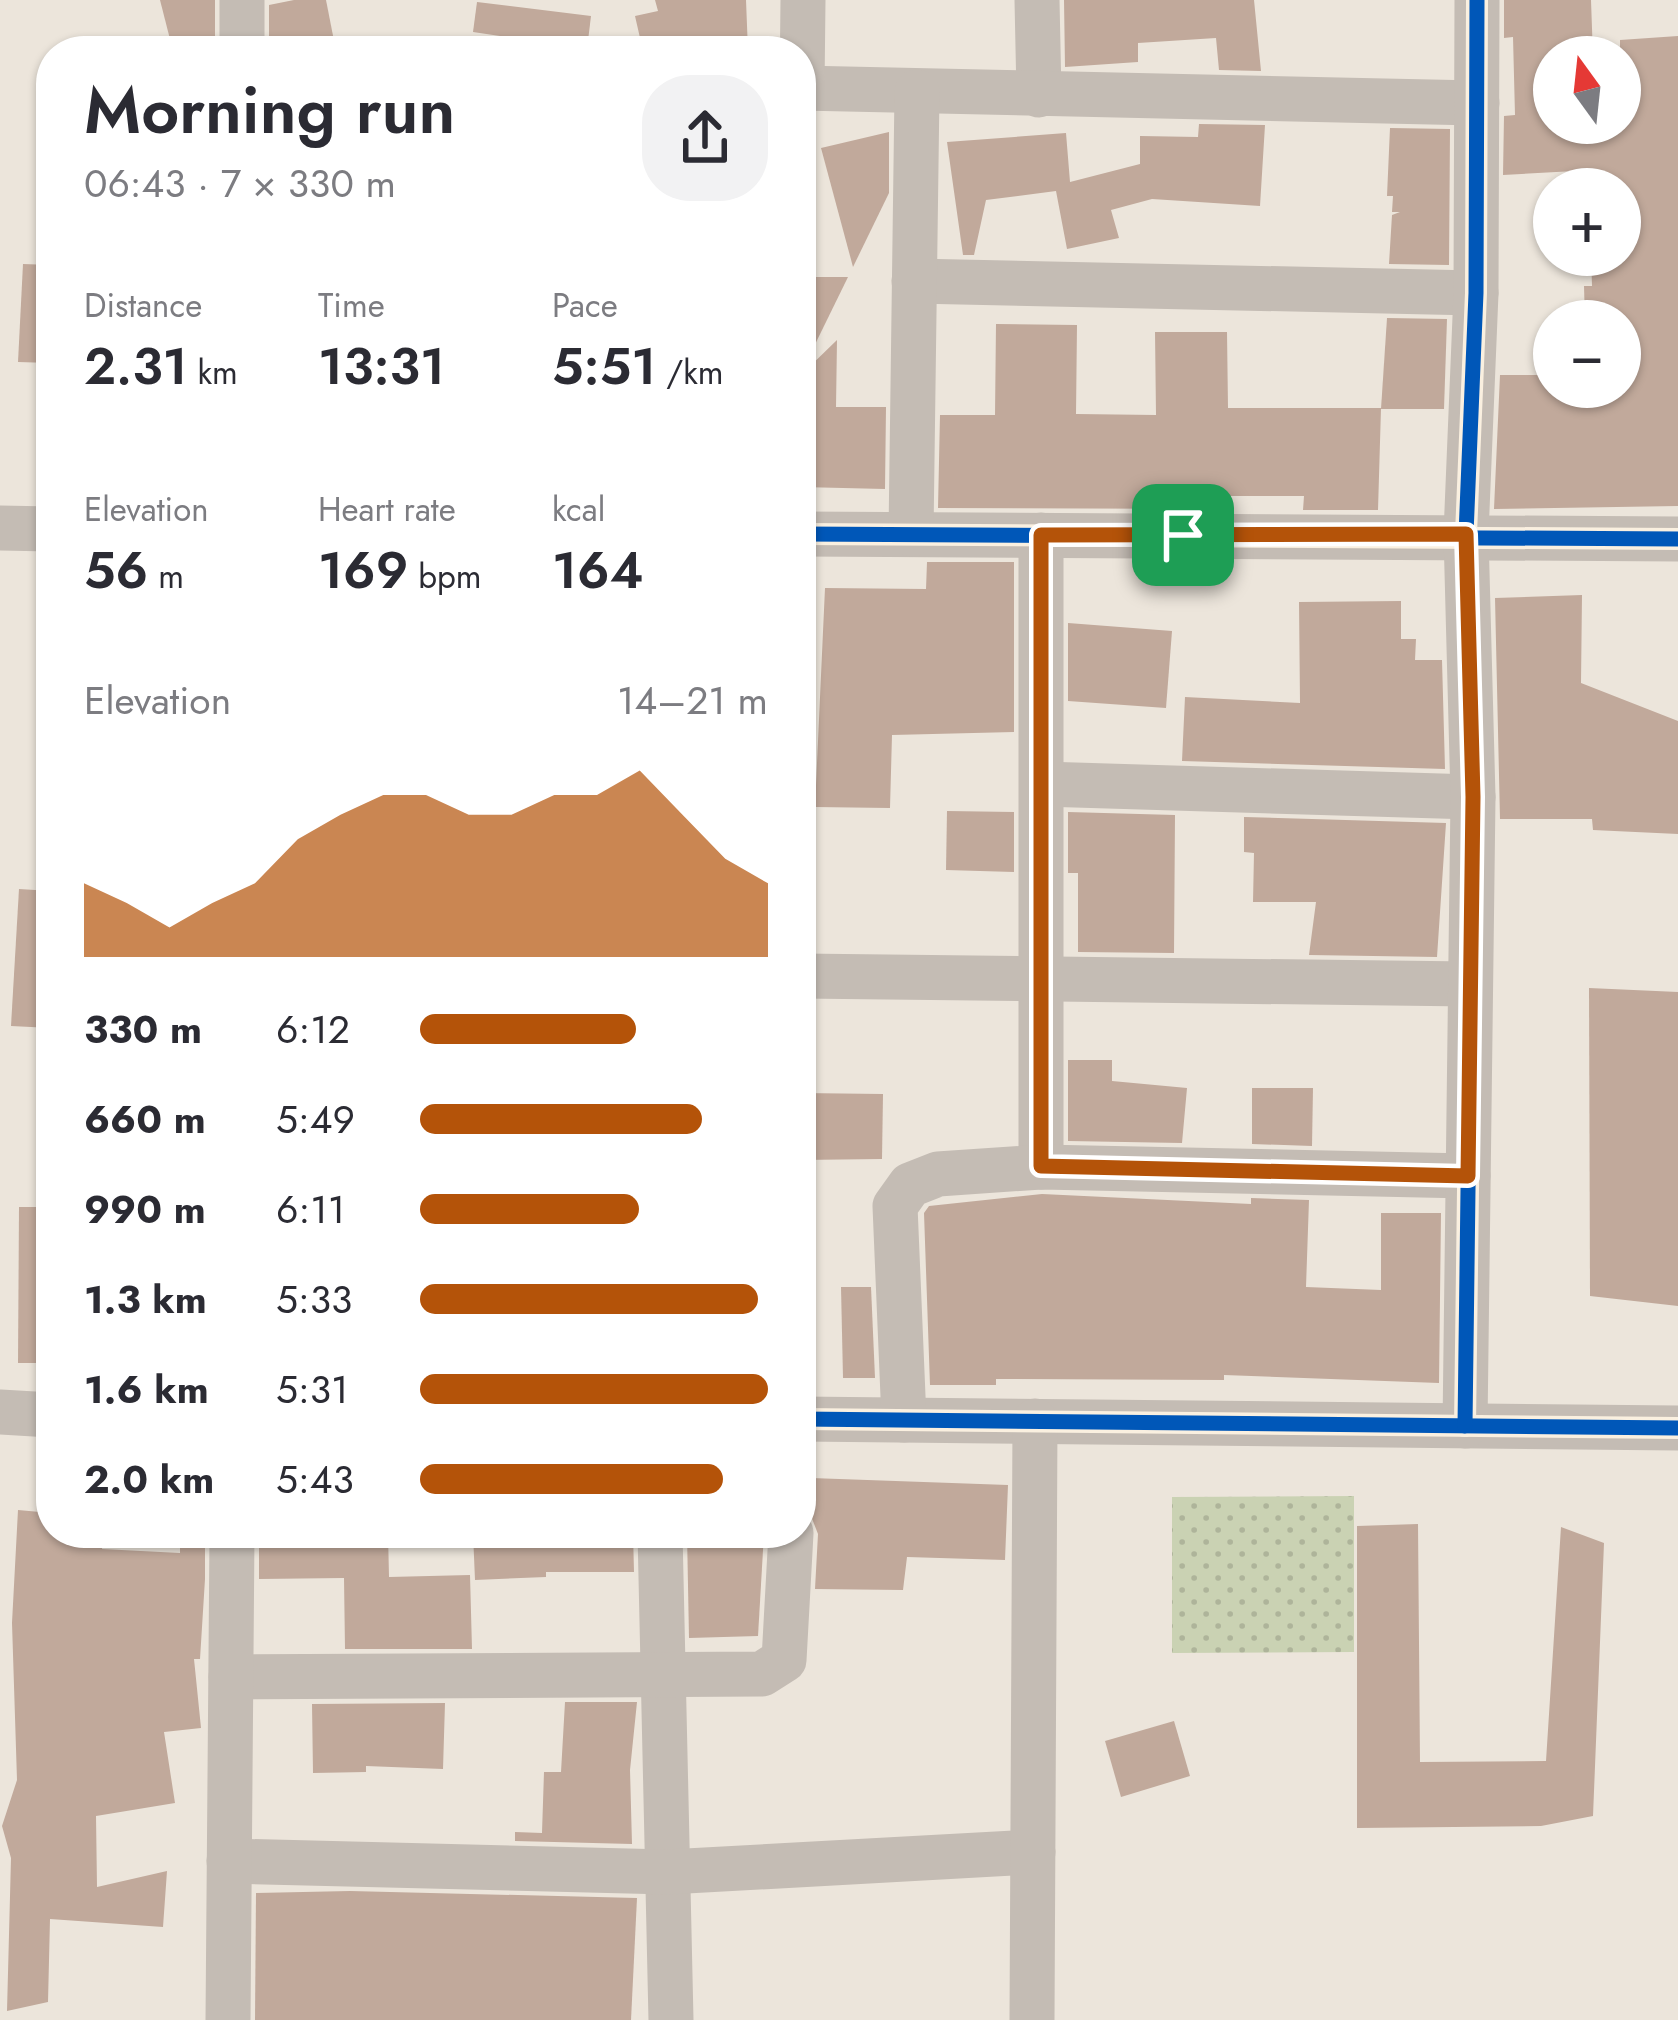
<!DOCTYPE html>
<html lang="en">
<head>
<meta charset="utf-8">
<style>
	:root { --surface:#fff; --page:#f2f2f3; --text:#2b2b33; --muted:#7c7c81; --accent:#b45309 }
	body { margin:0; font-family:Jost,sans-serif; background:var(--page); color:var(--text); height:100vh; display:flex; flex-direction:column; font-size:45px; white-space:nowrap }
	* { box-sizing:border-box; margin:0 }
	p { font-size:39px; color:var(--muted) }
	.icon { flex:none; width:66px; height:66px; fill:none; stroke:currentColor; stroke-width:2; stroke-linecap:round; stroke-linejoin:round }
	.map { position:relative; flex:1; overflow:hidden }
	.side { position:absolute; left:36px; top:36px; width:780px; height:1512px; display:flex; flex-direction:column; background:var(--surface); border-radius:48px; box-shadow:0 3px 9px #0004 }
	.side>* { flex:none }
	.needle { width:78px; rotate:345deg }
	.fabs { position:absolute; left:1533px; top:36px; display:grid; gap:24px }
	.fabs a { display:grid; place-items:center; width:108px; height:108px; border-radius:50%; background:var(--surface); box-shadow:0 3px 9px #0004; font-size:60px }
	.pin { position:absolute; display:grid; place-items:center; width:102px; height:102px; color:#fff; margin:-51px; border-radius:24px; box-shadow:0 6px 18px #0006 }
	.round { display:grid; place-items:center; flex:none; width:126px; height:126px; border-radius:48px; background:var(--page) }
	.summary { display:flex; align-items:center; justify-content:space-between; height:204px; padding:0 48px }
	h1 { font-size:66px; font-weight:600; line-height:90px }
	.metrics { display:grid; grid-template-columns:repeat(3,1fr); gap:18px; height:204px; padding:12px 48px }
	.metrics div { display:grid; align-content:center }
	.metrics b { font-size:51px; font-weight:600 }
	.metrics small { font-size:33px; font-weight:400 }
	.metrics p { font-size:33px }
	.chart { height:336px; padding:24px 48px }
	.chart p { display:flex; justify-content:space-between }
	.chart svg { width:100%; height:216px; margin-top:12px; fill:var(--accent); opacity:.7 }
	ul { padding:0 48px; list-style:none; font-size:39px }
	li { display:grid; grid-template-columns:192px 144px 1fr; align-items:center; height:90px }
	li i { height:30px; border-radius:15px; background:var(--accent) }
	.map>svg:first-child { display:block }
	.garden { fill:url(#garden-dots) }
	.building { fill:#c1a99b }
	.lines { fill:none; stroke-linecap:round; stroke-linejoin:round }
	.street { stroke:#c4bcb4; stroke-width:45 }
	.cycleway-casing { stroke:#faf0e0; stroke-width:22 }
	.cycleway { stroke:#0057b8; stroke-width:15 }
	.route-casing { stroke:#fff; stroke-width:24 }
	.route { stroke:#b45309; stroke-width:15 }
</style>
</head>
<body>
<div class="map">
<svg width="1678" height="2020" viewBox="0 0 1678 2020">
	<defs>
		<pattern id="garden-dots" width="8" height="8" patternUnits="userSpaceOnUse" patternTransform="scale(3)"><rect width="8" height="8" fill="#cad2b3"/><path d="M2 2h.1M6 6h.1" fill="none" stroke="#aeb49a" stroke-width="1.8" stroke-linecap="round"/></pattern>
	</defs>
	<rect width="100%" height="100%" fill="#ece5db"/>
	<path class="garden" d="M1354,1496V1652L1172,1653V1497Z"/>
	<g class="building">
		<path d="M160,0H215V51H173Z"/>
		<path d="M294,0H326L336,51H269V5Z"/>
		<path d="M655,0H746L748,51H643L635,16L658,11Z"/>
		<path d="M1064,0H1254L1261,71L1219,70L1216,38L1138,43V62L1065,67Z"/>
		<path d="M1504,0H1591L1593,57H1554V123H1620V40L1678,36V506L1494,509L1500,375H1554V387H1620V321H1585L1584,286H1592L1591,255H1620V183L1593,184V170L1503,175L1504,116L1515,115L1513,37L1504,38Z"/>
		<path d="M477,2L591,16L587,49L473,32Z"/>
		<path d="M1199,124L1265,125L1260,206L1152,199L1111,210L1119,238L1067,249L1056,191L986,200L974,255H963L947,142L1066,133L1070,182L1140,164V136L1198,137Z"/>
		<path d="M1390,128L1450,129L1449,265L1389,264L1392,215L1400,212H1392L1393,196H1387Z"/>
		<path d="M889,132V193L853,267L821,148Z"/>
		<path d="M23,264L51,265V363L18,362Z"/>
		<path d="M801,277H848L801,373Z"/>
		<path d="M1387,318L1447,319L1444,409H1381Z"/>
		<path d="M996,324L1077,325L1076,414L1156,415L1155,332H1227L1228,408H1381L1378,510H1303L1304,496H1231V509L938,508L940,415H995Z"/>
		<path d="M837,340L836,407H886L885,489L801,487V375Z"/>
		<path d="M927,562H1014V732L892,735L890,808L815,807L825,588L926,589Z"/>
		<path d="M1582,595L1581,683L1678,721V834L1593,830L1592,819H1500L1495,598Z"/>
		<path d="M1401,601V639H1416L1415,660H1442L1445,769L1182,761L1185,697L1300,703L1299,602Z"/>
		<path d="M1068,623L1172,631L1166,708L1068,701Z"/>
		<path d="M947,811L1014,812V872L946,870Z"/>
		<path d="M1068,812L1175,815L1174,953L1078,952V873H1068Z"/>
		<path d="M1244,817L1446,823L1437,957L1309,955L1316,902H1253L1254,853L1244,852Z"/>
		<path d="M19,889L51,891V1028L11,1026Z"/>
		<path d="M1589,988L1678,992V1306L1590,1296Z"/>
		<path d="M1068,1060H1112V1081L1187,1088L1182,1143L1068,1141Z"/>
		<path d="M1252,1088H1313L1312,1146L1252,1144Z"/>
		<path d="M801,1093L883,1094L882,1159L801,1160Z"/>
		<path d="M1042,1194L1251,1204V1198L1309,1200L1306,1287L1381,1290V1213H1441L1439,1383L1224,1375V1380L996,1379V1385H930L924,1213L929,1206Z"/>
		<path d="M19,1207H51V1363H18Z"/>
		<path d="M841,1287H871L875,1378H843Z"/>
		<path d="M811,1478L1008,1485L1005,1560L907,1557L903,1590L815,1589L818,1534L811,1516Z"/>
		<path d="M18,1510L51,1513V1533H104L102,1549L180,1553V1533H205V1579L200,1659H194L201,1728L164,1732L175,1803L96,1816L97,1887L167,1871L163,1927L50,1919L48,2002L7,2011L11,1858L2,1826L17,1780L12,1623Z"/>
		<path d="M1418,1524L1420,1762L1546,1761L1561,1527L1604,1543L1593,1816L1541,1826L1357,1828V1526Z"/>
		<path d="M259,1533H388L389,1577L470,1575L472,1649H345L344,1578L259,1579Z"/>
		<path d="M473,1533H633L634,1572H546V1577L475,1580Z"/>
		<path d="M687,1533H764L758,1636L689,1638Z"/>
		<path d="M565,1702H637L630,1770L632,1844L515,1841V1832L542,1833L544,1772H561Z"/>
		<path d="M445,1703L443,1769L366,1766V1772L313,1773L312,1704Z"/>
		<path d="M1174,1721L1190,1776L1121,1797L1105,1741Z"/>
		<path d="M350,1891L637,1898L631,2020H255L256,1893Z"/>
	</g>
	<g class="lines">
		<g class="street">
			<path d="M1037,0L1039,95"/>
			<path d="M242,51V0"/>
			<path d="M801,88L1477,103"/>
			<path d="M802,88L803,0"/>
			<path d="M914,281L1476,293"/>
			<path d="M0,528L51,529"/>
			<path d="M801,534L1678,539"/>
			<path d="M911,534L917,92"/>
			<path d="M1042,784L1473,797"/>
			<path d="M801,976L1470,984"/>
			<path d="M1041,1167V535"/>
			<path d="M0,1412L51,1415"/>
			<path d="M801,1419L1678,1428"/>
			<path d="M904,1420L895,1206L910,1185L938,1174L1041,1167L1468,1176"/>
			<path d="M1465,1426L1473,797L1466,534L1476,293L1477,0"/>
			<path d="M660,1533L671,2020"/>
			<path d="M231,1677L762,1674L784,1660L791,1533"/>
			<path d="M229,1861L668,1872L1033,1852"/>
			<path d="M228,2020L232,1533"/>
			<path d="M1032,2020L1035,1421"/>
		</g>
		<g class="cycleway-casing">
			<g id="cycleway">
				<path d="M801,534L1678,539"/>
				<path d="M801,1419L1678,1428"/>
				<path d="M1465,1426L1473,797L1466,534L1476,293L1477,0"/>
			</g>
		</g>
		<use href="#cycleway" class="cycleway"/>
	</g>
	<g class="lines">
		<g class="route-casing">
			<path id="route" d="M1466,534L1473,797L1468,1176L1041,1166V535Z"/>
		</g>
		<use href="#route" class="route"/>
	</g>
</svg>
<div class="fabs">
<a><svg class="needle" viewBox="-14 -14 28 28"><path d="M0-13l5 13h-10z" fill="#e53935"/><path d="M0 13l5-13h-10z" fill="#7c7c81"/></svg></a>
<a>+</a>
<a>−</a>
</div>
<div class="pin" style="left:1183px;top:535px;background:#1e9e55"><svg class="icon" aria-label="arrive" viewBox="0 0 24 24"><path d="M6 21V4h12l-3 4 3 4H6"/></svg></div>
<section class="side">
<div class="summary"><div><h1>Morning run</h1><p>06:43 · 7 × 330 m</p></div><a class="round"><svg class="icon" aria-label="share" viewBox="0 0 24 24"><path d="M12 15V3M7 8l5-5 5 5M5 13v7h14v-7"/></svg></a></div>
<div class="metrics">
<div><p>Distance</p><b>2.31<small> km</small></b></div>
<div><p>Time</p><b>13:31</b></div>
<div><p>Pace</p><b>5:51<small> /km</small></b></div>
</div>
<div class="metrics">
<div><p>Elevation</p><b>56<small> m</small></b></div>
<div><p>Heart rate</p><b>169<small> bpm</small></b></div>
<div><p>kcal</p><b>164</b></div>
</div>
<div class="chart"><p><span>Elevation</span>14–21 m</p>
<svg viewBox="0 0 160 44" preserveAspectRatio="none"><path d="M0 44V29L10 33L20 38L30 33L40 29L50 20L60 15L70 11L80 11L90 15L100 15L110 11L120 11L130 6L140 15L150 24L160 29V44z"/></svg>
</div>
<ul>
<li><b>330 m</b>6:12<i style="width:62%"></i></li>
<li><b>660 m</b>5:49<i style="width:81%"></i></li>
<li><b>990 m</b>6:11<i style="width:63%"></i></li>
<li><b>1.3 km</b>5:33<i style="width:97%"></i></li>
<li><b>1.6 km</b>5:31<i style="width:100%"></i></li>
<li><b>2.0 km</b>5:43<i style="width:87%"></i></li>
</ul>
</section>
</div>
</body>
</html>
